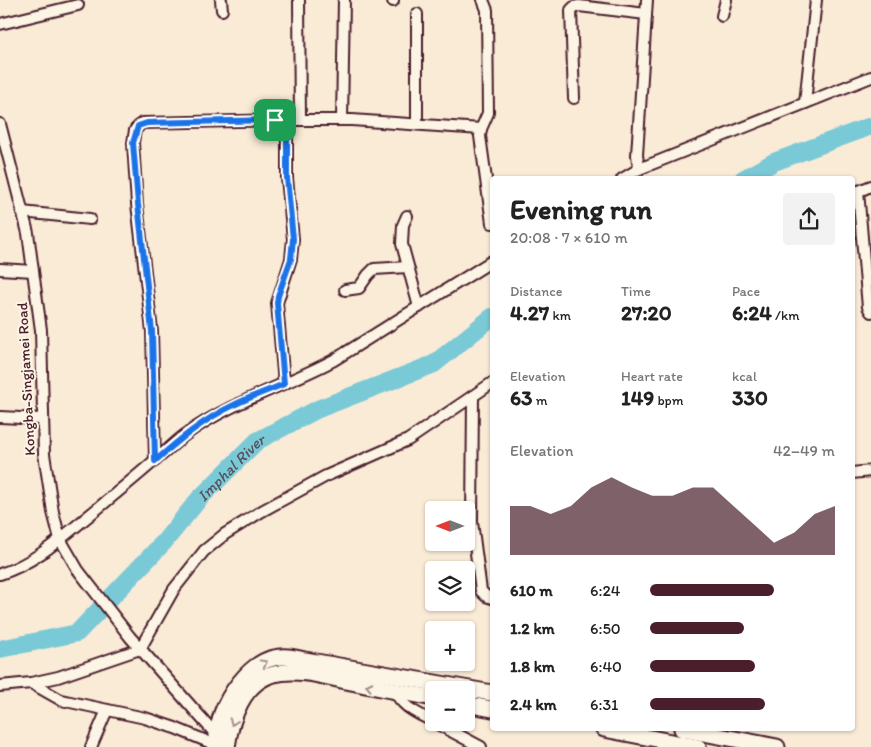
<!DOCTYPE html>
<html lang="en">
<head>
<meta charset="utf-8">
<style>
	:root { --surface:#fff; --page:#f2f2f2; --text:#222; --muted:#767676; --accent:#4a1f2b }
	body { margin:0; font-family:Itim,sans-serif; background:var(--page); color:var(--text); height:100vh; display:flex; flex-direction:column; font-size:19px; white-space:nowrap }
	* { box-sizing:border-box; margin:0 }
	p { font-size:16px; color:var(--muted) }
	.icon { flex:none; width:28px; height:28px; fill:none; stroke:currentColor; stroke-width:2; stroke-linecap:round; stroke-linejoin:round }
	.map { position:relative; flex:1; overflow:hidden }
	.drawer { position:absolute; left:490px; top:176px; width:365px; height:555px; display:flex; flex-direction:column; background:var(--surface); border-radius:5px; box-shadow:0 1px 4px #0004 }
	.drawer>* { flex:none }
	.needle { width:32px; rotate:270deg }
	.buttons { position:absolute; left:425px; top:501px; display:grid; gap:10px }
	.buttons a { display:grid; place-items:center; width:50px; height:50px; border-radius:5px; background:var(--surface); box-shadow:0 1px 4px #0004; font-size:25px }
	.pin { position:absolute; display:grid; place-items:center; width:42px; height:42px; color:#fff; margin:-21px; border-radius:10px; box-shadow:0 2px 8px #0006 }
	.round { display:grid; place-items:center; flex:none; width:52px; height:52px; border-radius:5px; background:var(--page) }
	.overview { display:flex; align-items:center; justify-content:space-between; height:85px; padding:0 20px }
	h1 { font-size:28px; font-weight:800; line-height:38px }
	.figures { display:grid; grid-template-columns:repeat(3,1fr); gap:8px; height:85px; padding:5px 20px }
	.figures div { display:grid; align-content:center }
	.figures b { font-size:21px; font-weight:800 }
	.figures small { font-size:14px; font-weight:400 }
	.figures p { font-size:14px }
	.chart { height:140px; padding:10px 20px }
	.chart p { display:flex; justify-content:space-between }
	.chart svg { width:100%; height:90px; margin-top:5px; fill:var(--accent); opacity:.7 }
	ul { padding:0 20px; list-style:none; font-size:16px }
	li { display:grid; grid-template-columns:80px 60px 1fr; align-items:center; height:38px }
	li i { height:12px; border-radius:6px; background:var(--accent) }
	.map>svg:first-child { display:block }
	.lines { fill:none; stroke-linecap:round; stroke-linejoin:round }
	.river { stroke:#7ac9d6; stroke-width:18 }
	.minor-casing { stroke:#4a1f2b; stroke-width:14 }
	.highway-casing { stroke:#4a1f2b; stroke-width:19 }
	.minor { stroke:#fcf5e5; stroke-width:10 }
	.highway { stroke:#fcf5e5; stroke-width:15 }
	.oneway { stroke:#a38a88 }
	.route-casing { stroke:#fff; stroke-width:10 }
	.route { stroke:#1a73e8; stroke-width:6 }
	.labels { text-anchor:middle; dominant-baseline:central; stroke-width:4; stroke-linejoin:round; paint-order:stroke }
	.street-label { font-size:15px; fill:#4a1f2b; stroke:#fcf5e5 }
	.water-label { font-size:16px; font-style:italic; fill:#58525e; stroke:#fcf5e5 }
</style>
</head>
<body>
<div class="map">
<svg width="871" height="747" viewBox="0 0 871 747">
	<rect width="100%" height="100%" fill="#faebd7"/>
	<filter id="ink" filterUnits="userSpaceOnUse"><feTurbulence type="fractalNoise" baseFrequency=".02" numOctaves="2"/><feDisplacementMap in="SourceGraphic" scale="10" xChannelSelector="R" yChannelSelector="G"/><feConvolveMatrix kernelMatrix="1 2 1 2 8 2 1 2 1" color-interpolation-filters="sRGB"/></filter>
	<g filter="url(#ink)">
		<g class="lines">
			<g class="river">
				<path d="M743,179L774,162L871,126"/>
				<path id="s1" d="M0,649L77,633L164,542L199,499L257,441L318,409L434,364L492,317"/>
			</g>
			<g class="minor-casing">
				<g id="minor">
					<path d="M221,0L222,10"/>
					<path d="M299,0L300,120"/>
					<path d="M393,0V1"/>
					<path d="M483,0L487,10L488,113L481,129L480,136L492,223"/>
					<path d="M417,14V124"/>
					<path d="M722,16L726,0"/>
					<path d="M0,24L78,5"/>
					<path d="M574,98L571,10L574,7L579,6L646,14"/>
					<path d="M805,103L816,0"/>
					<path d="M282,120H352L481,129"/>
					<path d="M342,120L344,0"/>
					<path d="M0,124L28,233L33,271L41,330L44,454L53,512L60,539L78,570L130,637L219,738"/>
					<path d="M639,169L637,155L647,0"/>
					<path d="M622,179L639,169L871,77"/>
					<path d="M858,191L868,307L871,312"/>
					<path d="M854,193L871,186"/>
					<path d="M22,212L90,219"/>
					<path d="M407,216L403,225L402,244L419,307"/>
					<path d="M0,269L33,271"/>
					<path d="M345,290L359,288L368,275L374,269L408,267"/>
					<path d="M473,396L472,522L481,591L486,596L492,598"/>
					<path d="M0,417L42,419"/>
					<path d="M155,461L152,331L137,204L133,143L135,130L142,123L282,120L287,132V178L293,239L291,259L277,303L284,384"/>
					<path d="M852,473L871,471"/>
					<path d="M0,574C30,565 56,543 80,523C104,503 129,483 153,462C164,454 174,443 185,435C230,402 285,386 334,360L492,261"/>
					<path d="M31,683L61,700L145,718L175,728L216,745"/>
					<path d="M0,686L31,683L58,677L140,649L174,589L204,551L225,534L262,511L326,476L408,440L492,383"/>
					<path d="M394,689C401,707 417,713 434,722"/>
					<path d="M434,722L481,747"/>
					<path d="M91,747L107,710"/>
				</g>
			</g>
			<g class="highway-casing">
				<g id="highway">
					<path d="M466,704L492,709"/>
					<path d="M604,729L698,747"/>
					<path d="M682,729L777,747"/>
					<path d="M216,747C217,733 219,718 225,706C234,687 253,662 274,658C284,655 295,658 305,660L492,693"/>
					<path d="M227,747C231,718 243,682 274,674C298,668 327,677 351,682C378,688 406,693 434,698"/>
				</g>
			</g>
			<use href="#minor" class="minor"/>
			<use href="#highway" class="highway"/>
		</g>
		<defs><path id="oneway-chevron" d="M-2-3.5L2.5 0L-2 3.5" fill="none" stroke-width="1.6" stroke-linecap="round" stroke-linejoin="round" transform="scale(1.25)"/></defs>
		<g class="oneway">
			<use href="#oneway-chevron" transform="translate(264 663) rotate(-29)"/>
			<use href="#oneway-chevron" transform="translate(369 686) rotate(-168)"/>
			<use href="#oneway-chevron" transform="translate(233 722) rotate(108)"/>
		</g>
	</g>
	<g class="lines" filter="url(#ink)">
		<g class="route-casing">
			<path id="route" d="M275,120H282L287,132V178L293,239L291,259L278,296L277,303L284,384C267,391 250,397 234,405C204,419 179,440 155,461L152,331L138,204L133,143L138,126L147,123Z"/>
		</g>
		<use href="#route" class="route"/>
	</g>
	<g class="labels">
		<g class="street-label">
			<text transform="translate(26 379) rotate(-93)">Kongba-Singjamei Road</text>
		</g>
		<g class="water-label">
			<text stroke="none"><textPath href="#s1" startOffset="305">Imphal River</textPath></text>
		</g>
	</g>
</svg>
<div class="buttons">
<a><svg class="needle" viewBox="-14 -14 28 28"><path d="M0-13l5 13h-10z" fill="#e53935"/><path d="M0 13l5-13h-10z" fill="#767676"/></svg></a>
<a><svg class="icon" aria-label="layers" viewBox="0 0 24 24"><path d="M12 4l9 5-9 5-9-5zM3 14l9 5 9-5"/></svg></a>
<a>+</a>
<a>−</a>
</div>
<div class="pin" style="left:275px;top:120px;background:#1e9e55"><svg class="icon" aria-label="arrive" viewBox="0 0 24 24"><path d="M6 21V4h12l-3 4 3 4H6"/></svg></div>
<section class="drawer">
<div class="overview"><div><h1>Evening run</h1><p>20:08 · 7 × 610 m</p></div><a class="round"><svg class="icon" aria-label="share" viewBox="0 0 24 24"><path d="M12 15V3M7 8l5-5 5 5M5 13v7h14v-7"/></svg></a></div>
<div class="figures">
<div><p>Distance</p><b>4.27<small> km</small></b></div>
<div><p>Time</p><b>27:20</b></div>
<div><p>Pace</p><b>6:24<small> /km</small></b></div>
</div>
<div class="figures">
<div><p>Elevation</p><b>63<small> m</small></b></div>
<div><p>Heart rate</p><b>149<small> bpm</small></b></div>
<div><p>kcal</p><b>330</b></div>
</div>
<div class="chart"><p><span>Elevation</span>42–49 m</p>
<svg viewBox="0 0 160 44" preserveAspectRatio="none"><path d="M0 44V20L10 20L20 24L30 20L40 11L50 6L60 11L70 15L80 15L90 11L100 11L110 20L120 29L130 38L140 33L150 24L160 20V44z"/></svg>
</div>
<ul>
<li><b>610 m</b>6:24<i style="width:67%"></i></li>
<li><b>1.2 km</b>6:50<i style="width:51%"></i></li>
<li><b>1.8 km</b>6:40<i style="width:57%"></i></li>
<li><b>2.4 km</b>6:31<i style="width:62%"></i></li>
</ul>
</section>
</div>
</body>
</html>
